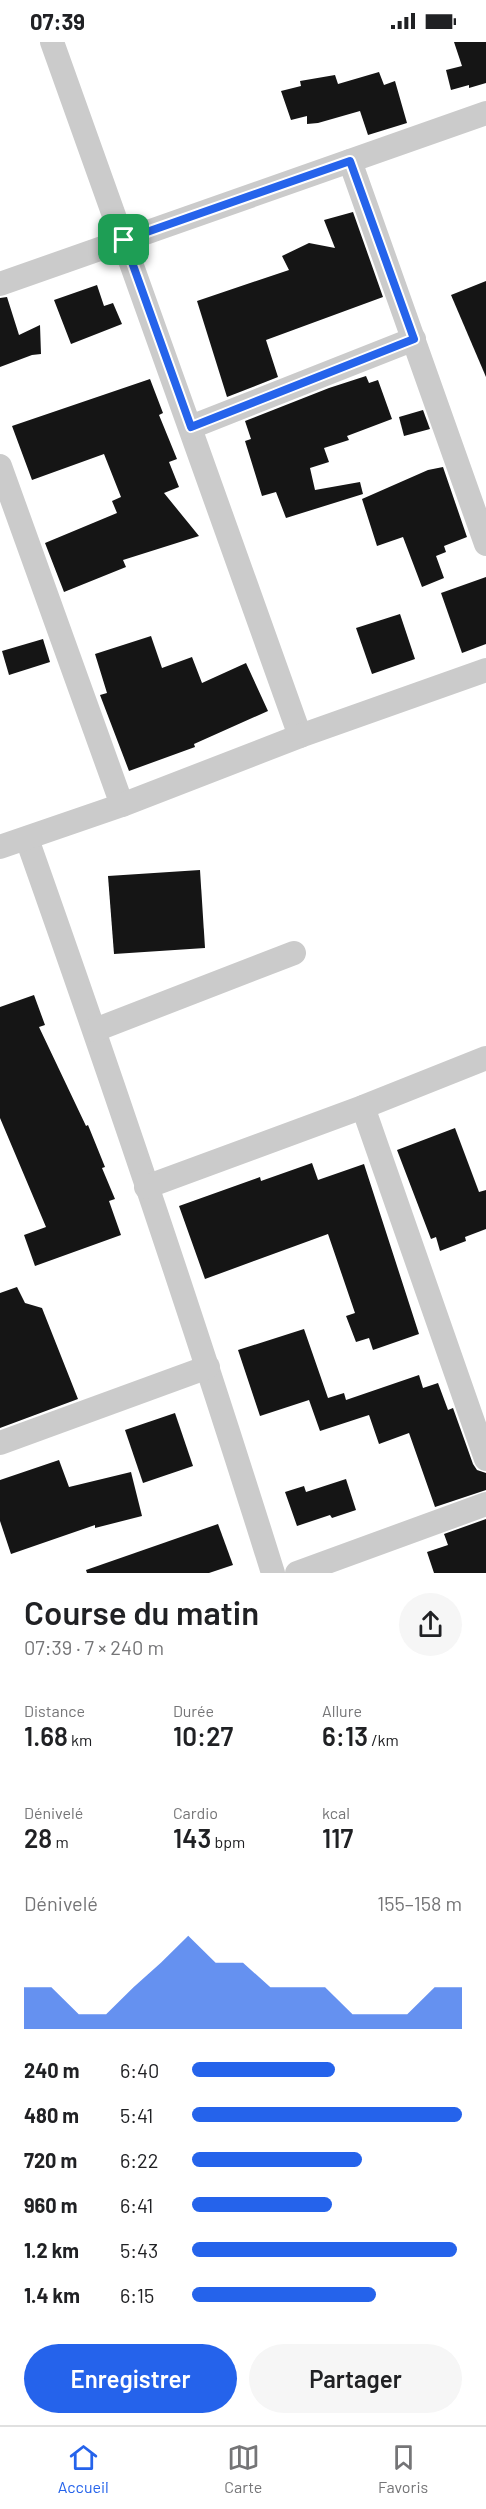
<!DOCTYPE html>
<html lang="fr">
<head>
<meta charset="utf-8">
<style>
	:root { --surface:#fff; --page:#f6f6f6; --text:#202124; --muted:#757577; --line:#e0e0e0; --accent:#2563eb }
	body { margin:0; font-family:Barlow,sans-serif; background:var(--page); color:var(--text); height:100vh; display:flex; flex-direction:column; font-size:22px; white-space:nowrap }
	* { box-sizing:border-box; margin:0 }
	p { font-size:20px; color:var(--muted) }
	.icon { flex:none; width:33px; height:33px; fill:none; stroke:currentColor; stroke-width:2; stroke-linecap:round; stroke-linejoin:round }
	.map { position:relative; height:1531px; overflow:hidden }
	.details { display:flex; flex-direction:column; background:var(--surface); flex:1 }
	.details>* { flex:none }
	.pin { position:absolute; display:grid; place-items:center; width:51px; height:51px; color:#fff; margin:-26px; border-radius:12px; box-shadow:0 3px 9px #0006 }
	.round { display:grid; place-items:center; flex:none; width:63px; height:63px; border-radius:32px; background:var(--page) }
	.headline { display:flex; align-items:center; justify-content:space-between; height:102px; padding:0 24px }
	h1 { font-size:33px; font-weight:600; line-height:45px }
	.metrics { display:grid; grid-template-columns:repeat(3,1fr); gap:9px; height:102px; padding:6px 24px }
	.metrics div { display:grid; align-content:center }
	.metrics b { font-size:26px; font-weight:600 }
	.metrics small { font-size:16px; font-weight:400 }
	.metrics p { font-size:16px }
	.chart { height:168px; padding:12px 24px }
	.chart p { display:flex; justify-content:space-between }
	.chart svg { width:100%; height:108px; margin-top:6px; fill:var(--accent); opacity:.7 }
	.button { display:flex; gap:12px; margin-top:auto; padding:12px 24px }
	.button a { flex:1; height:69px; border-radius:36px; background:var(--accent); color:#fff; font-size:24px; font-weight:600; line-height:69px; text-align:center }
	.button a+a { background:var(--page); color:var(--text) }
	ul { padding:0 24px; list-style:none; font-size:20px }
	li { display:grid; grid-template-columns:96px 72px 1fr; align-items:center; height:45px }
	li i { height:15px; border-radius:8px; background:var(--accent) }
	.status { display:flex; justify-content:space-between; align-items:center; height:42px; padding:0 30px; background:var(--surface); direction:ltr }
	.status svg { height:16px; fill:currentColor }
	.tab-bar { display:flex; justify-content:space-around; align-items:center; height:84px; border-top:2px solid var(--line); background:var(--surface); font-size:16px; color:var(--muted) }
	.tab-bar a { display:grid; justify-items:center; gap:3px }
	.tab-bar .current { color:var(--accent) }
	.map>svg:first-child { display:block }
	.building { fill:#151515 }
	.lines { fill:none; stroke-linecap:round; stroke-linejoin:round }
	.minor { stroke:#cbcbcb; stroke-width:24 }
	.route-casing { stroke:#fff; stroke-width:12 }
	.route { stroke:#2563eb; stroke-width:8 }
</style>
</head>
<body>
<div class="status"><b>07:39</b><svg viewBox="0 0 49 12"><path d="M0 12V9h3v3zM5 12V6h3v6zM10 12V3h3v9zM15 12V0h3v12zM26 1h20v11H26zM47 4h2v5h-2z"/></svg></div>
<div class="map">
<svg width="486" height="1531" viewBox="0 0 486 1531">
	<rect width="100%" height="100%" fill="#fff"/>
	<g class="building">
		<path d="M454,0H486V41L469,46V43L451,48L446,28L462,24Z"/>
		<path d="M379,30L384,43L395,39L407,81L368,93L360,69L318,81L307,82V74L291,78L281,49L301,44L300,39L335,33L338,42Z"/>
		<path d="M353,170L383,255L266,298L278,335L227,355L197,259L289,228L282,214L309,201L335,206L324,178Z"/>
		<path d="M486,239V335L451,253Z"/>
		<path d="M97,243L104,264L113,261L122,282L71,302L54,258Z"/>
		<path d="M7,255L19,293L40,283L41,312L32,313L0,325V256Z"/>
		<path d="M366,334L369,341L378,338L392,377L347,394L349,398L324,406L329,420L310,426L315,448L360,440L363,452L286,476L276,450L262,454L245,399L251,397L245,379L329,346Z"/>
		<path d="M150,337L163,371L159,373L177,417L169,420L179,445L164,451L199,494L123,518L126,525L64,550L45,501L117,471L112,459L121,455L104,412L32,438L12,384Z"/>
		<path d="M423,368L430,387L404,394L399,375Z"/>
		<path d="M443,425L467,495L444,504L446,510L436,514L444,536L422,545L403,495L377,504L362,457L428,428Z"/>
		<path d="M486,535V602L462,611L441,551Z"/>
		<path d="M400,572L415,617L372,632L356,586Z"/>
		<path d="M151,594L162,626L192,615L202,641L246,621L268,669L194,702L195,705L129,729L100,653L107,651L95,612Z"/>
		<path d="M43,597L50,620L9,633L2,609Z"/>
		<path d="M200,828L205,906L114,912L108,834Z"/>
		<path d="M34,953L45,983L39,985L86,1084L88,1083L105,1125L102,1126L115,1157L109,1159L121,1193L35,1224L24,1193L46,1185L0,1076V965Z"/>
		<path d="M455,1086L479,1150L486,1148V1187L465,1195L466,1199L440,1209L436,1195L431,1197L397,1108Z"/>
		<path d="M312,1121L318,1138L364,1122L419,1292L373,1308L369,1296L356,1300L346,1274L355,1271L328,1192L205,1237L179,1164L260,1135L261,1139Z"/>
		<path d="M17,1245L25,1261L42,1266L78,1357L0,1386V1251Z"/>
		<path d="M304,1287L328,1356L344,1351L346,1358L419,1333L423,1346L438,1341L448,1368L453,1366L473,1422L477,1428L486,1431V1448L435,1465L409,1391L379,1402L369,1373L320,1389L309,1358L260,1374L238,1308Z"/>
		<path d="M175,1371L193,1424L143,1441L125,1388Z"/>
		<path d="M59,1418L69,1445L131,1430L142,1474L95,1486V1483L11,1512L0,1479V1438Z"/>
		<path d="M346,1437L356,1468L332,1476L330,1473L297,1484L285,1450L304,1444L306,1450Z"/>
		<path d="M486,1477V1531H434L427,1510L448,1503L444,1492Z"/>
		<path d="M218,1482L233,1523L209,1531H87L86,1528Z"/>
	</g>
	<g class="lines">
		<g class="minor">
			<path d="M52,0L300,694"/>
			<path d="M350,119L486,502"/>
			<path d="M0,242L486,71"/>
			<path d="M191,385L414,297"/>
			<path d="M0,424L122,763"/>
			<path d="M27,797C113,1040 196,1285 273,1531"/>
			<path d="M0,805L122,763L300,694L486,628"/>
			<path d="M95,988L294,911"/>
			<path d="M363,1065L486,1417"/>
			<path d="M146,1145L363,1065L486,1016"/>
			<path d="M0,1401L208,1325"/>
			<path d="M297,1531L486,1462"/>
		</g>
	</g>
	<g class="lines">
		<g class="route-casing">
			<path id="route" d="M350,119L414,297L191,385L124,198Z"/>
		</g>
		<use href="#route" class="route"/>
	</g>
</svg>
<div class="pin" style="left:124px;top:198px;background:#1e9e55"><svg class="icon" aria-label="arrive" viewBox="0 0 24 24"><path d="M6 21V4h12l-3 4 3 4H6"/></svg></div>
</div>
<section class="details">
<div class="headline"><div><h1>Course du matin</h1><p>07:39 · 7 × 240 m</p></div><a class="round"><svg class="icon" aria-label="share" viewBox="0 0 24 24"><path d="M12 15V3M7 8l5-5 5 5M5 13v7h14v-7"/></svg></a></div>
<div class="metrics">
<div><p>Distance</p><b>1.68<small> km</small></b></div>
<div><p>Durée</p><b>10:27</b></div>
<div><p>Allure</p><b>6:13<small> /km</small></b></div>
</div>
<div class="metrics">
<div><p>Dénivelé</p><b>28<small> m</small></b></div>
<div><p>Cardio</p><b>143<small> bpm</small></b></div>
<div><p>kcal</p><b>117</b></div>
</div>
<div class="chart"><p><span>Dénivelé</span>155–158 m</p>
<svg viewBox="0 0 160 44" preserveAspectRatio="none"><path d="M0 44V27L10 27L20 38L30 38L40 27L50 17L60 6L70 17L80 17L90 27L100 27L110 27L120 38L130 38L140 38L150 27L160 27V44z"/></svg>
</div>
<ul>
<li><b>240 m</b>6:40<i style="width:53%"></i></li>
<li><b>480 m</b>5:41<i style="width:100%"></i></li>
<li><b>720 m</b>6:22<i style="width:63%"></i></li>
<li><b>960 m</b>6:41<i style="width:52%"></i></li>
<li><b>1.2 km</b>5:43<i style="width:98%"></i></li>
<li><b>1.4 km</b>6:15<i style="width:68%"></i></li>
</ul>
<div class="button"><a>Enregistrer</a><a>Partager</a></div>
</section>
<nav class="tab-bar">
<a class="current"><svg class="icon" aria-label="home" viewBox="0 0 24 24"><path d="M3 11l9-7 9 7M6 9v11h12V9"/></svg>Accueil</a>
<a><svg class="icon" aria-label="map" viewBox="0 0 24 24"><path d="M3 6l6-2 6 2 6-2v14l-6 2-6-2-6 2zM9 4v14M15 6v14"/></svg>Carte</a>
<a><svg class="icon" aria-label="saved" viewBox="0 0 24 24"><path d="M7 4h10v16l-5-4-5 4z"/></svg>Favoris</a>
</nav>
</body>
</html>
